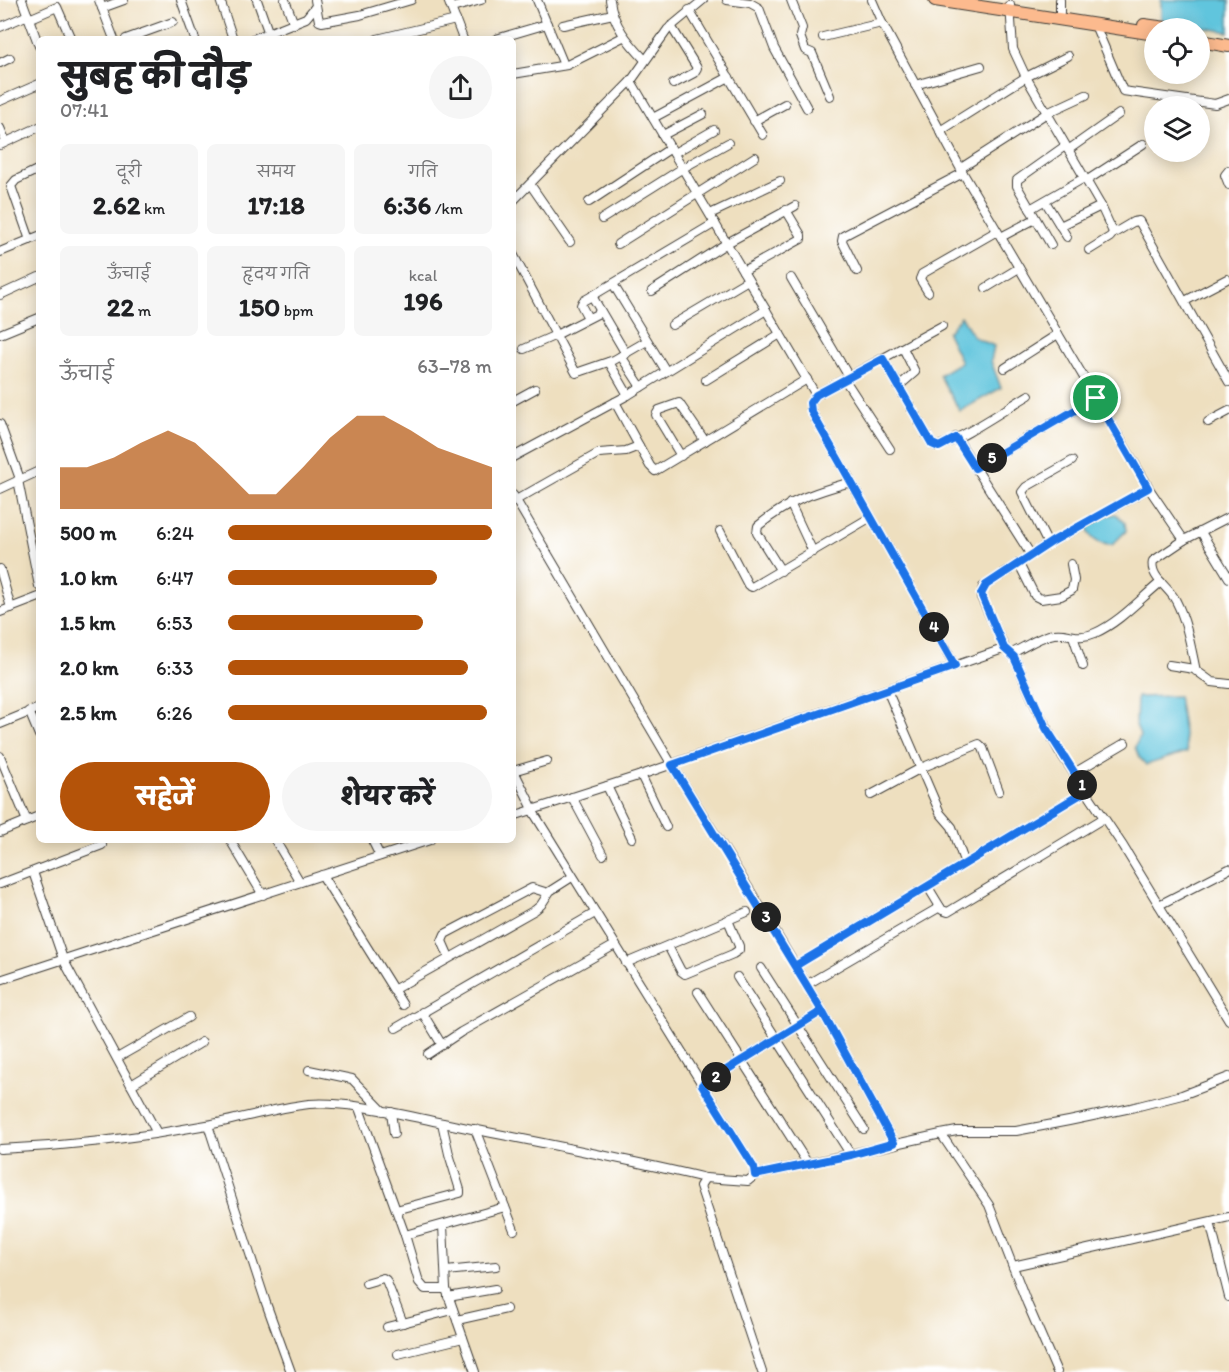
<!DOCTYPE html>
<html lang="hi">
<head>
<meta charset="utf-8">
<style>
	:root { --surface:#fff; --page:#f6f6f6; --text:#202124; --muted:#757577; --accent:#b45309 }
	body { margin:0; font-family:Itim,"Playpen Sans Deva",sans-serif; background:var(--page); color:var(--text); height:100vh; display:flex; flex-direction:column; font-size:22px; white-space:nowrap }
	* { box-sizing:border-box; margin:0 }
	p { font-size:20px; color:var(--muted) }
	.icon { flex:none; width:33px; height:33px; fill:none; stroke:currentColor; stroke-width:2; stroke-linecap:round; stroke-linejoin:round }
	.map { position:relative; flex:1; overflow:hidden }
	.panel { position:absolute; left:36px; top:36px; width:480px; height:807px; display:flex; flex-direction:column; background:var(--surface); border-radius:9px; box-shadow:0 3px 15px #0003 }
	.panel>* { flex:none }
	.buttons { position:absolute; left:1144px; top:18px; display:grid; gap:12px }
	.buttons a { display:grid; place-items:center; width:66px; height:66px; border-radius:50%; background:var(--surface); box-shadow:0 3px 15px #0003; font-size:30px }
	.pin { position:absolute; display:grid; place-items:center; width:51px; height:51px; color:#fff; margin:-26px; border:3px solid #fff; border-radius:50%; box-shadow:0 2px 6px #0007 }
	.km { position:absolute; width:30px; height:30px; margin:-15px; border-radius:50%; background:#222; color:#fff; font-size:16px; line-height:30px; text-align:center }
	.round { display:grid; place-items:center; flex:none; width:63px; height:63px; border-radius:32px; background:var(--page) }
	.summary { display:flex; align-items:center; justify-content:space-between; height:102px; padding:0 24px }
	h1 { font-size:33px; font-weight:800; line-height:45px }
	.stats { display:grid; grid-template-columns:repeat(3,1fr); gap:9px; height:102px; padding:6px 24px }
	.stats div { display:grid; align-content:center; border-radius:9px; background:var(--page); text-align:center }
	.stats b { font-size:26px; font-weight:800 }
	.stats small { font-size:16px; font-weight:400 }
	.stats p { font-size:16px }
	.chart { height:168px; padding:12px 24px }
	.chart p { display:flex; justify-content:space-between }
	.chart svg { width:100%; height:108px; margin-top:6px; fill:var(--accent); opacity:.7 }
	.action { display:flex; gap:12px; margin-top:auto; padding:12px 24px }
	.action a { flex:1; height:69px; border-radius:36px; background:var(--accent); color:#fff; font-size:24px; font-weight:800; line-height:69px; text-align:center }
	.action a+a { background:var(--page); color:var(--text) }
	ul { padding:0 24px; list-style:none; font-size:20px }
	li { display:grid; grid-template-columns:96px 72px 1fr; align-items:center; height:45px }
	li i { height:15px; border-radius:8px; background:var(--accent) }
	.map>svg:first-child { display:block }
	.water { fill:#60c5dd; stroke:#3e707c; stroke-width:1.5 }
	.lines { fill:none; stroke-linecap:round; stroke-linejoin:round }
	.street-casing { stroke:#3c3934; stroke-width:10 }
	.primary-casing { stroke:#3c3934; stroke-width:14 }
	.street { stroke:#fff; stroke-width:8 }
	.primary { stroke:#fcba8e; stroke-width:12 }
	.route-casing { stroke:#fff; stroke-width:12 }
	.route { stroke:#1a73e8; stroke-width:8 }
</style>
</head>
<body>
<div class="map">
<svg width="1229" height="1372" viewBox="0 0 1229 1372">
	<rect width="100%" height="100%" fill="#fff"/>
	<filter id="ink" filterUnits="userSpaceOnUse"><feTurbulence type="fractalNoise" baseFrequency=".0167" numOctaves="2"/><feDisplacementMap in="SourceGraphic" scale="12" xChannelSelector="R" yChannelSelector="G"/><feConvolveMatrix kernelMatrix="1 2 1 2 8 2 1 2 1" color-interpolation-filters="sRGB"/></filter>
	<filter id="wash" filterUnits="userSpaceOnUse"><feTurbulence type="fractalNoise" baseFrequency=".008" numOctaves="4" result="noise"/><feDisplacementMap in="SourceGraphic" scale="24" xChannelSelector="R" yChannelSelector="G"/><feGaussianBlur stdDeviation="1.35" result="paint"/><feColorMatrix in="noise" values="0 0 0 0 0 0 0 0 0 0 0 0 0 0 0 0 0 1.4 0 .05"/><feComposite in="paint" operator="in"/></filter>
	<g filter="url(#wash)">
		<rect width="100%" height="100%" fill="#eedfbf"/>
		<g class="water">
			<path d="M1161,0H1229V32L1161,20Z"/>
			<path d="M961,316L974,337L994,346L991,361L1001,388L960,411L939,375L961,362L947,333Z"/>
			<path d="M1116,514L1125,523L1126,531L1112,545C1099,545 1088,539 1087,524L1100,516Z"/>
			<path d="M1178,696L1187,752L1146,765L1139,757L1135,747L1140,736L1136,725L1137,697Z"/>
		</g>
	</g>
	<g filter="url(#ink)">
		<g class="lines">
			<g class="street-casing">
				<g id="street">
					<path d="M22,0L39,46"/>
					<path d="M99,0L114,39"/>
					<path d="M181,0L195,39"/>
					<path d="M220,0L233,39"/>
					<path d="M257,0L269,34"/>
					<path d="M285,0L294,24"/>
					<path d="M315,0L319,21L322,22L360,15L411,0"/>
					<path d="M448,0L463,39"/>
					<path d="M537,0L564,65"/>
					<path d="M610,0C613,25 628,42 645,60"/>
					<path d="M727,0L750,3L759,8L774,48L807,108"/>
					<path d="M791,0L802,28L800,36L805,50L812,53L830,96"/>
					<path d="M1010,5L1013,49L1026,77L1101,206L1112,230L1116,232L1133,222L1139,221L1229,382"/>
					<path d="M102,8L124,0"/>
					<path d="M452,8L481,0"/>
					<path d="M689,10L763,135"/>
					<path d="M1060,12V0"/>
					<path d="M29,19L57,7L71,39"/>
					<path d="M563,25L613,14"/>
					<path d="M1095,25L1123,91L1215,104L1229,99"/>
					<path d="M671,26L697,68L694,73L673,84"/>
					<path d="M0,27L28,15"/>
					<path d="M823,37L882,23"/>
					<path d="M126,39L173,22"/>
					<path d="M253,39L306,18L316,6"/>
					<path d="M377,39L456,20"/>
					<path d="M496,39L547,24"/>
					<path d="M0,63L10,58"/>
					<path d="M513,74L567,65L623,37"/>
					<path d="M631,81L816,395L942,326"/>
					<path d="M915,85L981,66"/>
					<path d="M0,101L39,84"/>
					<path d="M653,118L729,77"/>
					<path d="M754,121L785,104"/>
					<path d="M0,128L6,142"/>
					<path d="M940,131L1026,77L1068,56"/>
					<path d="M663,135L703,114"/>
					<path d="M0,145L39,127"/>
					<path d="M1068,150L1119,114"/>
					<path d="M674,153L714,130"/>
					<path d="M961,168L1047,113L1086,95"/>
					<path d="M1229,170L1225,175L1229,185"/>
					<path d="M1086,181L1143,144"/>
					<path d="M530,184L570,242"/>
					<path d="M513,201L631,81L668,29L703,0"/>
					<path d="M1045,201L1067,237"/>
					<path d="M589,202L671,148"/>
					<path d="M1030,209L1084,178"/>
					<path d="M710,214L780,181"/>
					<path d="M602,219L683,168L728,143"/>
					<path d="M1060,226L1101,206"/>
					<path d="M1001,237L1035,219"/>
					<path d="M30,240L11,186L16,180L39,169"/>
					<path d="M618,244L755,157"/>
					<path d="M1051,245L1017,186V180L1065,146"/>
					<path d="M1089,250L1110,237L1114,232"/>
					<path d="M0,252L39,236"/>
					<path d="M513,254L576,373L614,360L647,341"/>
					<path d="M743,271L801,239V235L786,210"/>
					<path d="M857,271L842,241L843,236L963,173"/>
					<path d="M791,278L849,377"/>
					<path d="M613,284L666,371"/>
					<path d="M986,288L1019,268"/>
					<path d="M652,291L727,243L795,206"/>
					<path d="M928,292L920,279L922,274L997,231"/>
					<path d="M0,295L39,277"/>
					<path d="M1185,301L1227,279"/>
					<path d="M588,318L581,305L583,301L592,296"/>
					<path d="M672,325L748,280"/>
					<path d="M0,334L39,318"/>
					<path d="M524,349L556,335L601,312"/>
					<path d="M626,354L592,296L715,223"/>
					<path d="M621,356L641,387"/>
					<path d="M883,359L932,444L936,446C953,445 1010,406 1029,395"/>
					<path d="M609,362L628,395"/>
					<path d="M1005,368L1058,334"/>
					<path d="M706,380L780,334"/>
					<path d="M845,380L890,449"/>
					<path d="M899,386L915,372L903,348"/>
					<path d="M816,395L810,403L811,411L955,666"/>
					<path d="M513,401L535,389"/>
					<path d="M615,402L650,466L655,471L807,379"/>
					<path d="M1208,422L1229,411"/>
					<path d="M0,424L20,479"/>
					<path d="M956,437L1031,555"/>
					<path d="M681,456L658,418L656,415L659,410L679,403L705,441"/>
					<path d="M513,457L628,395L766,310"/>
					<path d="M975,468L1096,398"/>
					<path d="M18,480L39,586"/>
					<path d="M1148,487L1184,540L1229,517"/>
					<path d="M0,489L39,471"/>
					<path d="M513,495L672,765L764,913L822,1011L894,1143"/>
					<path d="M516,500L599,453L626,451L639,446"/>
					<path d="M790,503L813,552"/>
					<path d="M720,531L748,585L752,587L871,517"/>
					<path d="M1201,532L1229,578"/>
					<path d="M1184,540L1153,561C1149,577 1170,588 1176,601C1187,622 1191,648 1196,671"/>
					<path d="M1048,544L1022,492L1026,487L1072,461"/>
					<path d="M1019,564L1035,596L1041,599L1061,596L1072,590L1074,580L1071,564"/>
					<path d="M0,569L11,608"/>
					<path d="M781,571L757,533L758,526C790,500 812,493 851,482"/>
					<path d="M0,612L39,597"/>
					<path d="M1073,636L1083,666"/>
					<path d="M1004,648L1014,657L1036,707L1059,751L1123,846L1229,1020"/>
					<path d="M1012,653C1025,647 1040,636 1054,634C1070,632 1077,641 1095,633C1120,622 1140,599 1161,582"/>
					<path d="M1169,665L1194,669L1212,682L1229,684"/>
					<path d="M887,690L940,813L952,827L965,864"/>
					<path d="M29,711L39,735"/>
					<path d="M0,724L39,708"/>
					<path d="M0,756L27,821"/>
					<path d="M513,769L533,809"/>
					<path d="M513,771L547,761"/>
					<path d="M1074,773L1125,743"/>
					<path d="M641,775L666,827"/>
					<path d="M607,786L632,838"/>
					<path d="M871,795L921,768L979,744L983,748L999,791"/>
					<path d="M572,797L603,855"/>
					<path d="M513,816L532,810"/>
					<path d="M0,832L39,816"/>
					<path d="M230,840L263,895"/>
					<path d="M275,840L300,882"/>
					<path d="M372,840L380,856"/>
					<path d="M33,872L63,959L157,1133"/>
					<path d="M322,875L403,1005"/>
					<path d="M0,884L102,845"/>
					<path d="M928,887L942,910L948,912L1104,818"/>
					<path d="M1159,905L1229,869"/>
					<path d="M668,946L681,971L685,974L733,954L739,950V946L728,920"/>
					<path d="M449,957L442,941L445,934L532,888L548,893"/>
					<path d="M626,963L747,912"/>
					<path d="M795,966L1086,791"/>
					<path d="M761,968L864,1129"/>
					<path d="M737,977L851,1155"/>
					<path d="M0,980L430,840"/>
					<path d="M806,985L940,907"/>
					<path d="M393,990L535,910L541,905L550,891L572,877"/>
					<path d="M698,992L808,1164"/>
					<path d="M422,1012L442,1045"/>
					<path d="M396,1028L595,913"/>
					<path d="M428,1054L461,1032L615,945"/>
					<path d="M117,1058L189,1017"/>
					<path d="M309,1070L352,1079L383,1111"/>
					<path d="M131,1085L202,1042"/>
					<path d="M702,1085L822,1011"/>
					<path d="M359,1108L405,1235L419,1282L425,1289H446"/>
					<path d="M391,1112L394,1134"/>
					<path d="M208,1125L266,1303L291,1372"/>
					<path d="M475,1129L514,1230"/>
					<path d="M941,1134L989,1205L1027,1303L1057,1372"/>
					<path d="M0,1149C69,1146 138,1138 207,1125C241,1119 274,1108 309,1104C350,1101 403,1115 443,1123C531,1141 618,1157 705,1178"/>
					<path d="M755,1175L941,1134L957,1131H1016L1069,1121L1131,1108L1182,1095L1229,1077"/>
					<path d="M396,1210L460,1193V1190L449,1154L442,1123"/>
					<path d="M1210,1222L1229,1297"/>
					<path d="M443,1225L446,1289L475,1372"/>
					<path d="M405,1235L505,1207"/>
					<path d="M1013,1266L1229,1217"/>
					<path d="M446,1271L496,1266"/>
					<path d="M366,1283L383,1278L386,1280L403,1323"/>
					<path d="M448,1297L495,1289"/>
					<path d="M457,1320L506,1309"/>
					<path d="M387,1327L453,1310"/>
					<path d="M398,1354L463,1338"/>
					<path d="M762,1372L700,1186L705,1178L748,1181L755,1175L754,1168L532,810L641,775L1003,649L1004,646L981,597L983,587L1048,544L1147,489L1148,486L963,173L882,23L872,0"/>
				</g>
			</g>
			<g class="primary-casing">
				<g id="primary">
					<path d="M935,0L1155,34"/>
					<path d="M1144,25L1166,28"/>
					<path d="M1200,41L1229,46"/>
				</g>
			</g>
			<use href="#street" class="street"/>
			<use href="#primary" class="primary"/>
		</g>
	</g>
	<g class="lines" filter="url(#ink)">
		<g class="route-casing">
			<path id="route" d="M1096,398L1148,488L1053,541L986,585L981,594L1004,648L1014,657L1046,728L1086,791L795,966L822,1011L702,1085L754,1168L755,1175L851,1155L894,1143L822,1011L672,765L955,666L811,411L810,403L816,395L883,359L932,444L939,447L956,438L975,468L1096,398"/>
		</g>
		<use href="#route" class="route"/>
	</g>
</svg>
<div class="buttons">
<a><svg class="icon" aria-label="locate" viewBox="0 0 24 24"><circle cx="12" cy="12" r="6"/><path d="M12 2v4M12 18v4M2 12h4M18 12h4"/></svg></a>
<a><svg class="icon" aria-label="layers" viewBox="0 0 24 24"><path d="M12 4l9 5-9 5-9-5zM3 14l9 5 9-5"/></svg></a>
</div>
<div class="pin" style="left:1096px;top:398px;background:#1e9e55"><svg class="icon" aria-label="arrive" viewBox="0 0 24 24"><path d="M6 21V4h12l-3 4 3 4H6"/></svg></div>
<b class="km" style="left:1082px;top:785px">1</b>
<b class="km" style="left:716px;top:1077px">2</b>
<b class="km" style="left:766px;top:917px">3</b>
<b class="km" style="left:934px;top:627px">4</b>
<b class="km" style="left:992px;top:458px">5</b>
<section class="panel">
<div class="summary"><div><h1>सुबह की दौड़</h1><p>07:41</p></div><a class="round"><svg class="icon" aria-label="share" viewBox="0 0 24 24"><path d="M12 15V3M7 8l5-5 5 5M5 13v7h14v-7"/></svg></a></div>
<div class="stats">
<div><p>दूरी</p><b>2.62<small> km</small></b></div>
<div><p>समय</p><b>17:18</b></div>
<div><p>गति</p><b>6:36<small> /km</small></b></div>
</div>
<div class="stats">
<div><p>ऊँचाई</p><b>22<small> m</small></b></div>
<div><p>हृदय गति</p><b>150<small> bpm</small></b></div>
<div><p>kcal</p><b>196</b></div>
</div>
<div class="chart"><p><span>ऊँचाई</span>63–78 m</p>
<svg viewBox="0 0 160 44" preserveAspectRatio="none"><path d="M0 44V27L10 27L20 23L30 17L40 12L50 17L60 27L70 38L80 38L90 27L100 15L110 6L120 6L130 12L140 19L150 23L160 27V44z"/></svg>
</div>
<ul>
<li><b>500 m</b>6:24<i style="width:100%"></i></li>
<li><b>1.0 km</b>6:47<i style="width:79%"></i></li>
<li><b>1.5 km</b>6:53<i style="width:74%"></i></li>
<li><b>2.0 km</b>6:33<i style="width:91%"></i></li>
<li><b>2.5 km</b>6:26<i style="width:98%"></i></li>
</ul>
<div class="action"><a>सहेजें</a><a>शेयर करें</a></div>
</section>
</div>
</body>
</html>
